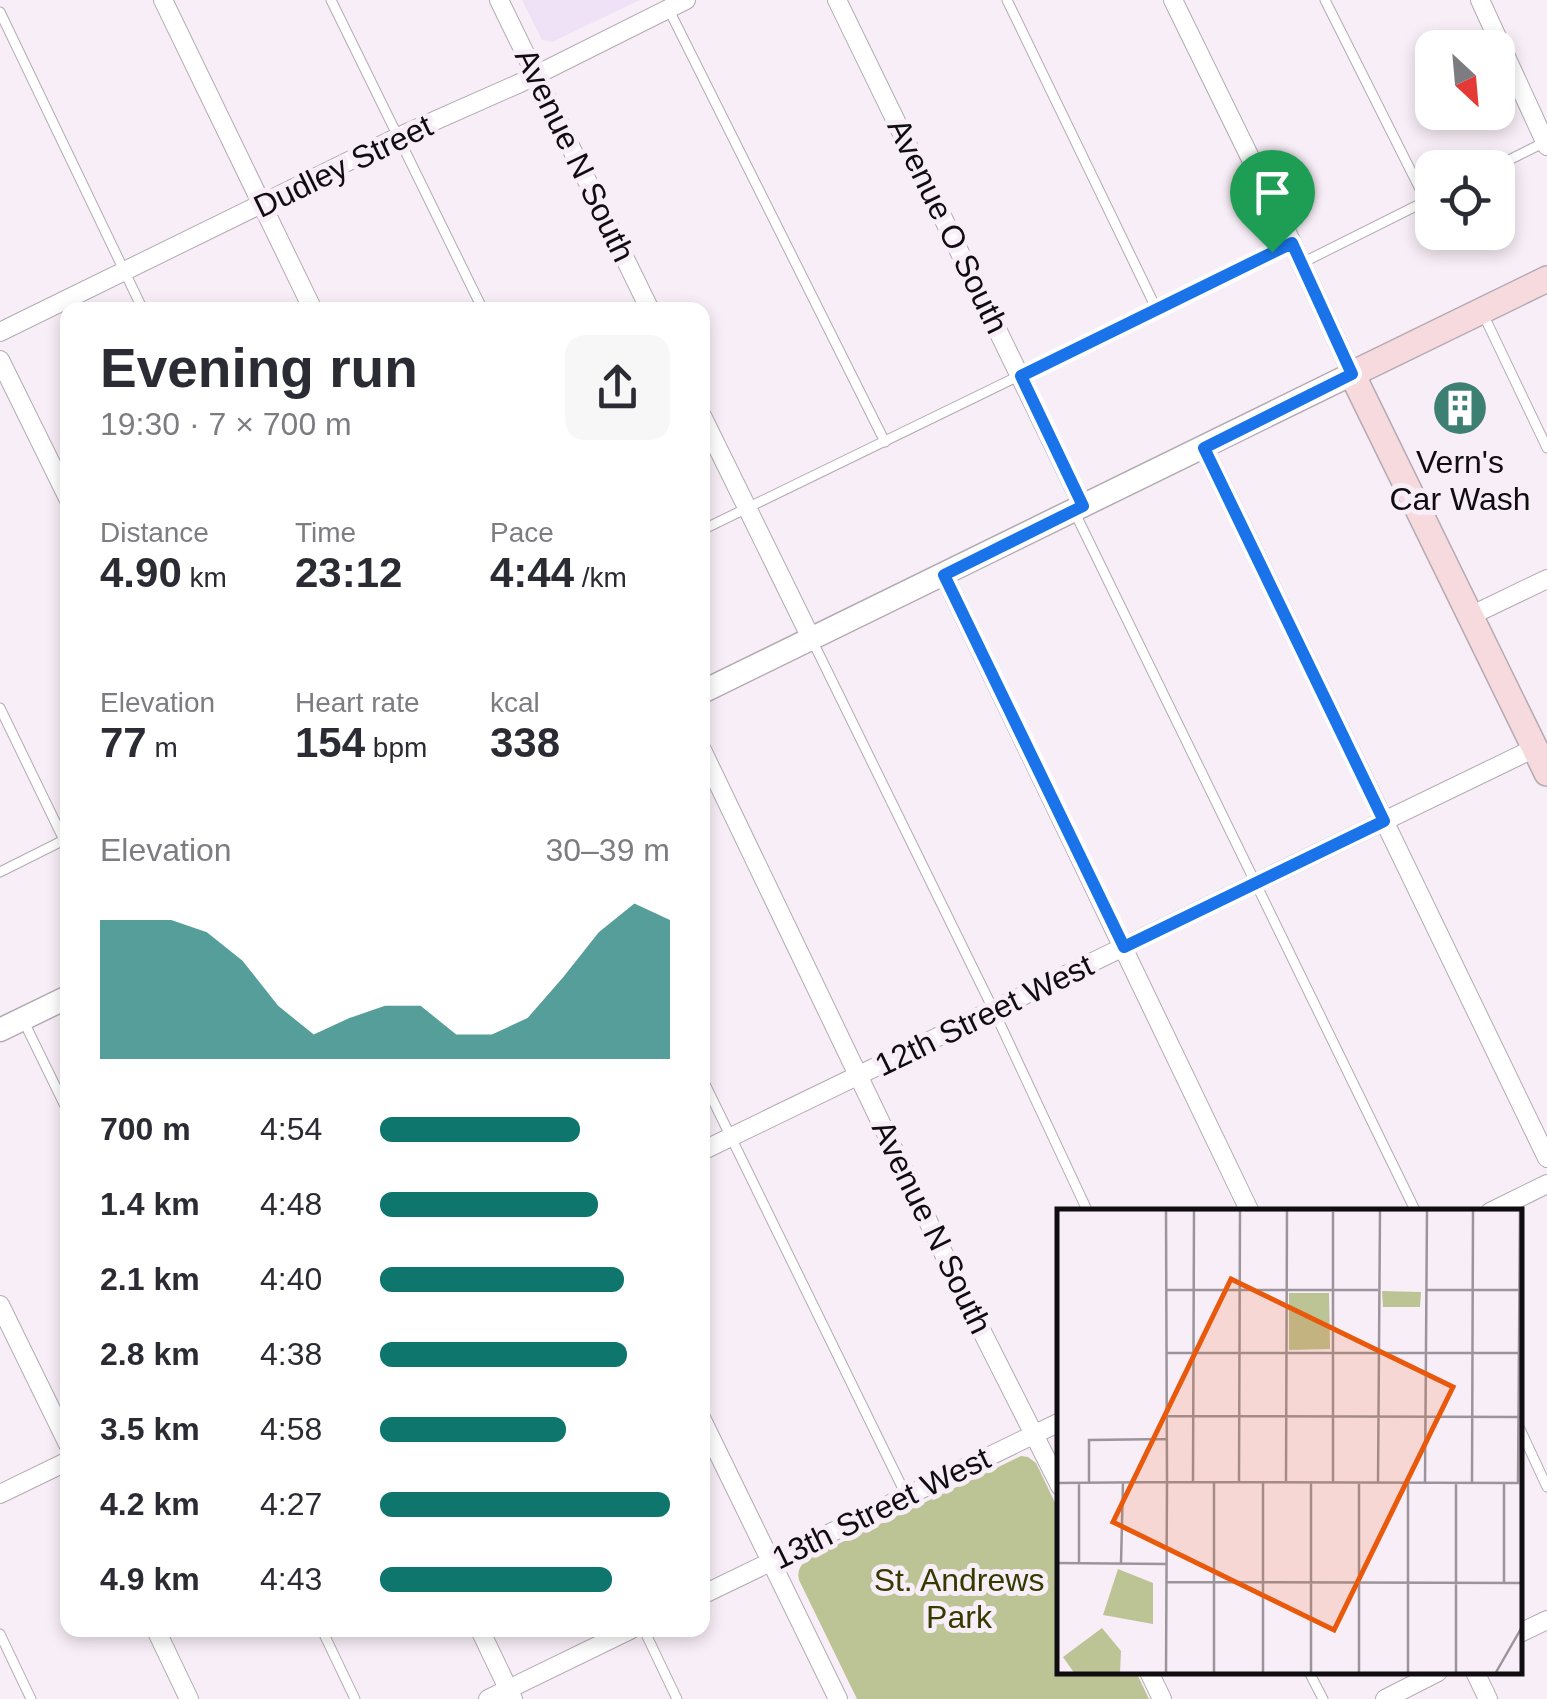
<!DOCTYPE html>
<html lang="en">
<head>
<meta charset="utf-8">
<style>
	:root { --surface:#fff; --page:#f7f7f7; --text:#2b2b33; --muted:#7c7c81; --accent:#0f766e }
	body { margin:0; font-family:Arial,sans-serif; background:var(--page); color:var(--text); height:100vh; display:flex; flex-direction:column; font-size:38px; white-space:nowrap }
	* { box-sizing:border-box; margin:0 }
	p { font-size:32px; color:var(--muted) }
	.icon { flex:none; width:55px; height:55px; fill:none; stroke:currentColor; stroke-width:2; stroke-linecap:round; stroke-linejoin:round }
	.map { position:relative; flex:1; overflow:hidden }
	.sheet { position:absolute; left:60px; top:302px; width:650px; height:1335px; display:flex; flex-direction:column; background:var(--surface); border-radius:20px; box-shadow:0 5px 15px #0003 }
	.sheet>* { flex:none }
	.needle { width:65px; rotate:154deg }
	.tools { position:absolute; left:1415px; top:30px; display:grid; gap:20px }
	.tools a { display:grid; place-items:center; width:100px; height:100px; border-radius:20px; background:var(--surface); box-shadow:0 5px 15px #0003; font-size:50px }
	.pin { position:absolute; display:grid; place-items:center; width:85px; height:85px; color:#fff; margin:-102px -42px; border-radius:50% 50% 50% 0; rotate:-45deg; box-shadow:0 0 10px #0007 }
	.pin .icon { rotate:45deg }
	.round { display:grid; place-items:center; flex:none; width:105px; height:105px; border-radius:20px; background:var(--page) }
	.head { display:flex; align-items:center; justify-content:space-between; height:170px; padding:0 40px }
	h1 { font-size:55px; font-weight:800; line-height:75px }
	.figures { display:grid; grid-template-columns:repeat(3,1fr); gap:15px; height:170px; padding:10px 40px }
	.figures div { display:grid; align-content:center }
	.figures b { font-size:42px; font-weight:800 }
	.figures small { font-size:28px; font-weight:400 }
	.figures p { font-size:28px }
	.chart { height:280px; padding:20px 40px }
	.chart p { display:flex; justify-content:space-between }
	.chart svg { width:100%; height:180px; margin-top:10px; fill:var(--accent); opacity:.7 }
	ul { padding:0 40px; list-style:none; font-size:32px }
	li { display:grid; grid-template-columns:160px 120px 1fr; align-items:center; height:75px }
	li i { height:25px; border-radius:12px; background:var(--accent) }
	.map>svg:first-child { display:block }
	.education { fill:#efe2f6 }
	.green { fill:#bcc395 }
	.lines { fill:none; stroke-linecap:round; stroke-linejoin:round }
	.service-casing { stroke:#b3aab2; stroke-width:11 }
	.minor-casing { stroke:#b3aab2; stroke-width:20 }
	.tertiary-casing { stroke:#b3aab2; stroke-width:25 }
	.secondary-casing { stroke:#b3aab2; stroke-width:28 }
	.service { stroke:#fff; stroke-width:9 }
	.minor { stroke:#fff; stroke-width:18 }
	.tertiary { stroke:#fff; stroke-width:22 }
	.secondary { stroke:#f6dadd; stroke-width:25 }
	.route-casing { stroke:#fff; stroke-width:20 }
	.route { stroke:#1a73e8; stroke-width:12 }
	.labels { text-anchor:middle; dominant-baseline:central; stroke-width:10; stroke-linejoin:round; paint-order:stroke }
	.street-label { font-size:32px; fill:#100d10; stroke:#f8eef7 }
	.poi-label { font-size:32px; fill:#100d10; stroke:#f8eef7 }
	.park-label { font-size:32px; fill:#353b00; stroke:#f8eef7 }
	.inset-road { fill:none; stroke:#9b949b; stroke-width:2.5 }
	.view { fill:#e8590c; fill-opacity:0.15; stroke:#e8590c; stroke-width:5 }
	.inset-edge { fill:none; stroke:#100d10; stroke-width:5 }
</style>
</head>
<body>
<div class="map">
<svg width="1547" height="1699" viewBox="0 0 1547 1699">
	<rect width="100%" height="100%" fill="#f8eef7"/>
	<path class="education" d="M522,0H640L552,42L542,40Z"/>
	<path class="green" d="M1021,1456L1028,1457L1036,1463L1059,1511L1060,1672H1136L1149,1699H857L799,1580C797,1571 800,1566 807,1559Z"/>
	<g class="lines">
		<g class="service-casing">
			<g id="service">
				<path d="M331,0L483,310"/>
				<path d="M1007,0L1156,308"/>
				<path d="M1325,0L1426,201"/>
				<path d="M669,10L885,442"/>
				<path d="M0,12L143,310"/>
				<path d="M1493,168L1545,142"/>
				<path d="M1302,263L1432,198"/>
				<path d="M1484,316L1547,448"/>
				<path d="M1075,513L1416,1212"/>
				<path d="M702,530L1292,243"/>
				<path d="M812,640L994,1011L1088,1212"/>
				<path d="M0,708L64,840"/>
				<path d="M0,872L68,838"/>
				<path d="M24,1022L68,1112"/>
				<path d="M702,1078L906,1495"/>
				<path d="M1520,1429L1547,1487"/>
				<path d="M322,1630L355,1699"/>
				<path d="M644,1630L677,1699"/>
				<path d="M0,1634L31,1699"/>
				<path d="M1309,1672L1323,1699"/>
			</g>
		</g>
		<g class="minor-casing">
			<g id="minor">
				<path d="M163,0L313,310"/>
				<path d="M499,0L650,310"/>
				<path d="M837,0L1083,506"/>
				<path d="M1173,0L1292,243L1352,374"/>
				<path d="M1480,0L1547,146"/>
				<path d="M0,332L398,137L520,83L686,0"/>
				<path d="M0,360L68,498"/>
				<path d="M702,416L811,638"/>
				<path d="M1204,448L1547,1158"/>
				<path d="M944,575L1250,1212"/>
				<path d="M1470,616L1547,579"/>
				<path d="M702,750L964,1296L1060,1486"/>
				<path d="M702,1151L1535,748"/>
				<path d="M1490,1212L1547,1184"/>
				<path d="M0,1305L68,1444"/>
				<path d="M702,1420L838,1699"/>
				<path d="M0,1494L68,1461"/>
				<path d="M702,1595L1060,1422"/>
				<path d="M156,1630L189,1699"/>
				<path d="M480,1630L513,1699"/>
				<path d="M1520,1633L1547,1620"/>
				<path d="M1149,1672L1162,1699"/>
				<path d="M1475,1672L1488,1699"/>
				<path d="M488,1699L630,1630"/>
				<path d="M1385,1699L1438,1672"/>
			</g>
		</g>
		<g class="tertiary-casing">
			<g id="tertiary">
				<path d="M702,692L1352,374"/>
				<path d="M0,1030L68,997"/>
			</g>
		</g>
		<g class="secondary-casing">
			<path id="secondary" d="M1547,279L1352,374L1547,773"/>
		</g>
		<use href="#service" class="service"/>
		<use href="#minor" class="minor"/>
		<use href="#tertiary" class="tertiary"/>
		<use href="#secondary" class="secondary"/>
	</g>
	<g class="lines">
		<g class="route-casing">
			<path id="route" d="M1292,243L1352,374L1204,448L1384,821L1124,947L944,575L1083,506L1021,376Z"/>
		</g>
		<use href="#route" class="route"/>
	</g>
	<defs>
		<g id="building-disc" transform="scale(2.875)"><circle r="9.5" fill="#3d8073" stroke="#f8eef7"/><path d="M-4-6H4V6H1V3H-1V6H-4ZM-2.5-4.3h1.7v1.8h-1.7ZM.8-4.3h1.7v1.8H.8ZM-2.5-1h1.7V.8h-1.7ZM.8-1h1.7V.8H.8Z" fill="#fff"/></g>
	</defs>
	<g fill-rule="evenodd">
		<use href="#building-disc" x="1460" y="408"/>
	</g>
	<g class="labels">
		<g class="street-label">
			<text transform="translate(575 155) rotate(64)">Avenue N South</text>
			<text transform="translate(343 166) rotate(-26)">Dudley Street</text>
			<text transform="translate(948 226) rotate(64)">Avenue O South</text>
			<text transform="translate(984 1015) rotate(-26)">12th Street West</text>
			<text transform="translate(932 1227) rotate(64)">Avenue N South</text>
			<text transform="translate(881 1508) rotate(-26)">13th Street West</text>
		</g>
		<g class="poi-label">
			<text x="1460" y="462">Vern's<tspan x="1460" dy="37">Car Wash</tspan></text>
		</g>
		<g class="park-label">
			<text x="959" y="1580">St. Andrews<tspan x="959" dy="37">Park</tspan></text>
		</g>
	</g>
	<g transform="translate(1057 1209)">
		<rect width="465" height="465" fill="#f8eef7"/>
		<path d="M325,82L364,83L363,98H326ZM232,84H272L273,140L232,141ZM61,360L96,374V415L46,406ZM45,419L64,442L63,464L18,465L6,448Z" fill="#bcc395"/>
		<path class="inset-road" d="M109,1H462M109,81H321M369,81H462M110,144H462M110,207L465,208M182,272L183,0M229,272L230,0M136,273L137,1M206,273V465M0,274L110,273L109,0M22,274V354M32,274V231L110,230M276,274V3M321,274L323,2M368,274L370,0M399,274V465M415,274L416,2M447,274V374M0,354L109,355M64,354L66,273M109,373L465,374M109,465L110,273L461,274L463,0M157,465V273M254,465V274M302,465V274M351,465V274M438,465L465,418"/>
		<path class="view" d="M174,70L396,178L277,421L56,313Z"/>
		<rect width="465" height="465" class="inset-edge"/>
	</g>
</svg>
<div class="tools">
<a><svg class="needle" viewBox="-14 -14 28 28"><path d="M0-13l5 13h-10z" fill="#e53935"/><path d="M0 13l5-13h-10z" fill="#7c7c81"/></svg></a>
<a><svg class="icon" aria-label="locate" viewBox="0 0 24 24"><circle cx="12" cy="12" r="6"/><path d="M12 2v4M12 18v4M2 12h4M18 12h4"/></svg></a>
</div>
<div class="pin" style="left:1272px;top:252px;background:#1e9e55"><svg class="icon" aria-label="arrive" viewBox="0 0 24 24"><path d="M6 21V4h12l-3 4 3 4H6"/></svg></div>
<section class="sheet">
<div class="head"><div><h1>Evening run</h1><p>19:30 · 7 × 700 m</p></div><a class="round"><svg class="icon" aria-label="share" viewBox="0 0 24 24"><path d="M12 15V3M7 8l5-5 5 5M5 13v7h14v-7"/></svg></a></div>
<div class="figures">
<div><p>Distance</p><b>4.90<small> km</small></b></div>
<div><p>Time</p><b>23:12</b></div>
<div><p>Pace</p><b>4:44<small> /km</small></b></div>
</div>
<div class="figures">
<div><p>Elevation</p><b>77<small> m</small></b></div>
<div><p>Heart rate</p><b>154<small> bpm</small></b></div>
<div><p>kcal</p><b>338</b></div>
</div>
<div class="chart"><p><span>Elevation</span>30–39 m</p>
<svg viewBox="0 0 160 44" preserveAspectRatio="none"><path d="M0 44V10L10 10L20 10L30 13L40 20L50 31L60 38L70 34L80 31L90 31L100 38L110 38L120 34L130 24L140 13L150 6L160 10V44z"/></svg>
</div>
<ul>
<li><b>700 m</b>4:54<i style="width:69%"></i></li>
<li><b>1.4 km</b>4:48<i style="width:75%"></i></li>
<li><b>2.1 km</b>4:40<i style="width:84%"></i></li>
<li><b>2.8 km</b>4:38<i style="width:85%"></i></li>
<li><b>3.5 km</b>4:58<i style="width:64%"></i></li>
<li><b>4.2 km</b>4:27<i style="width:100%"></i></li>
<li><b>4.9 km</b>4:43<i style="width:80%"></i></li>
</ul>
</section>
</div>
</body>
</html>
